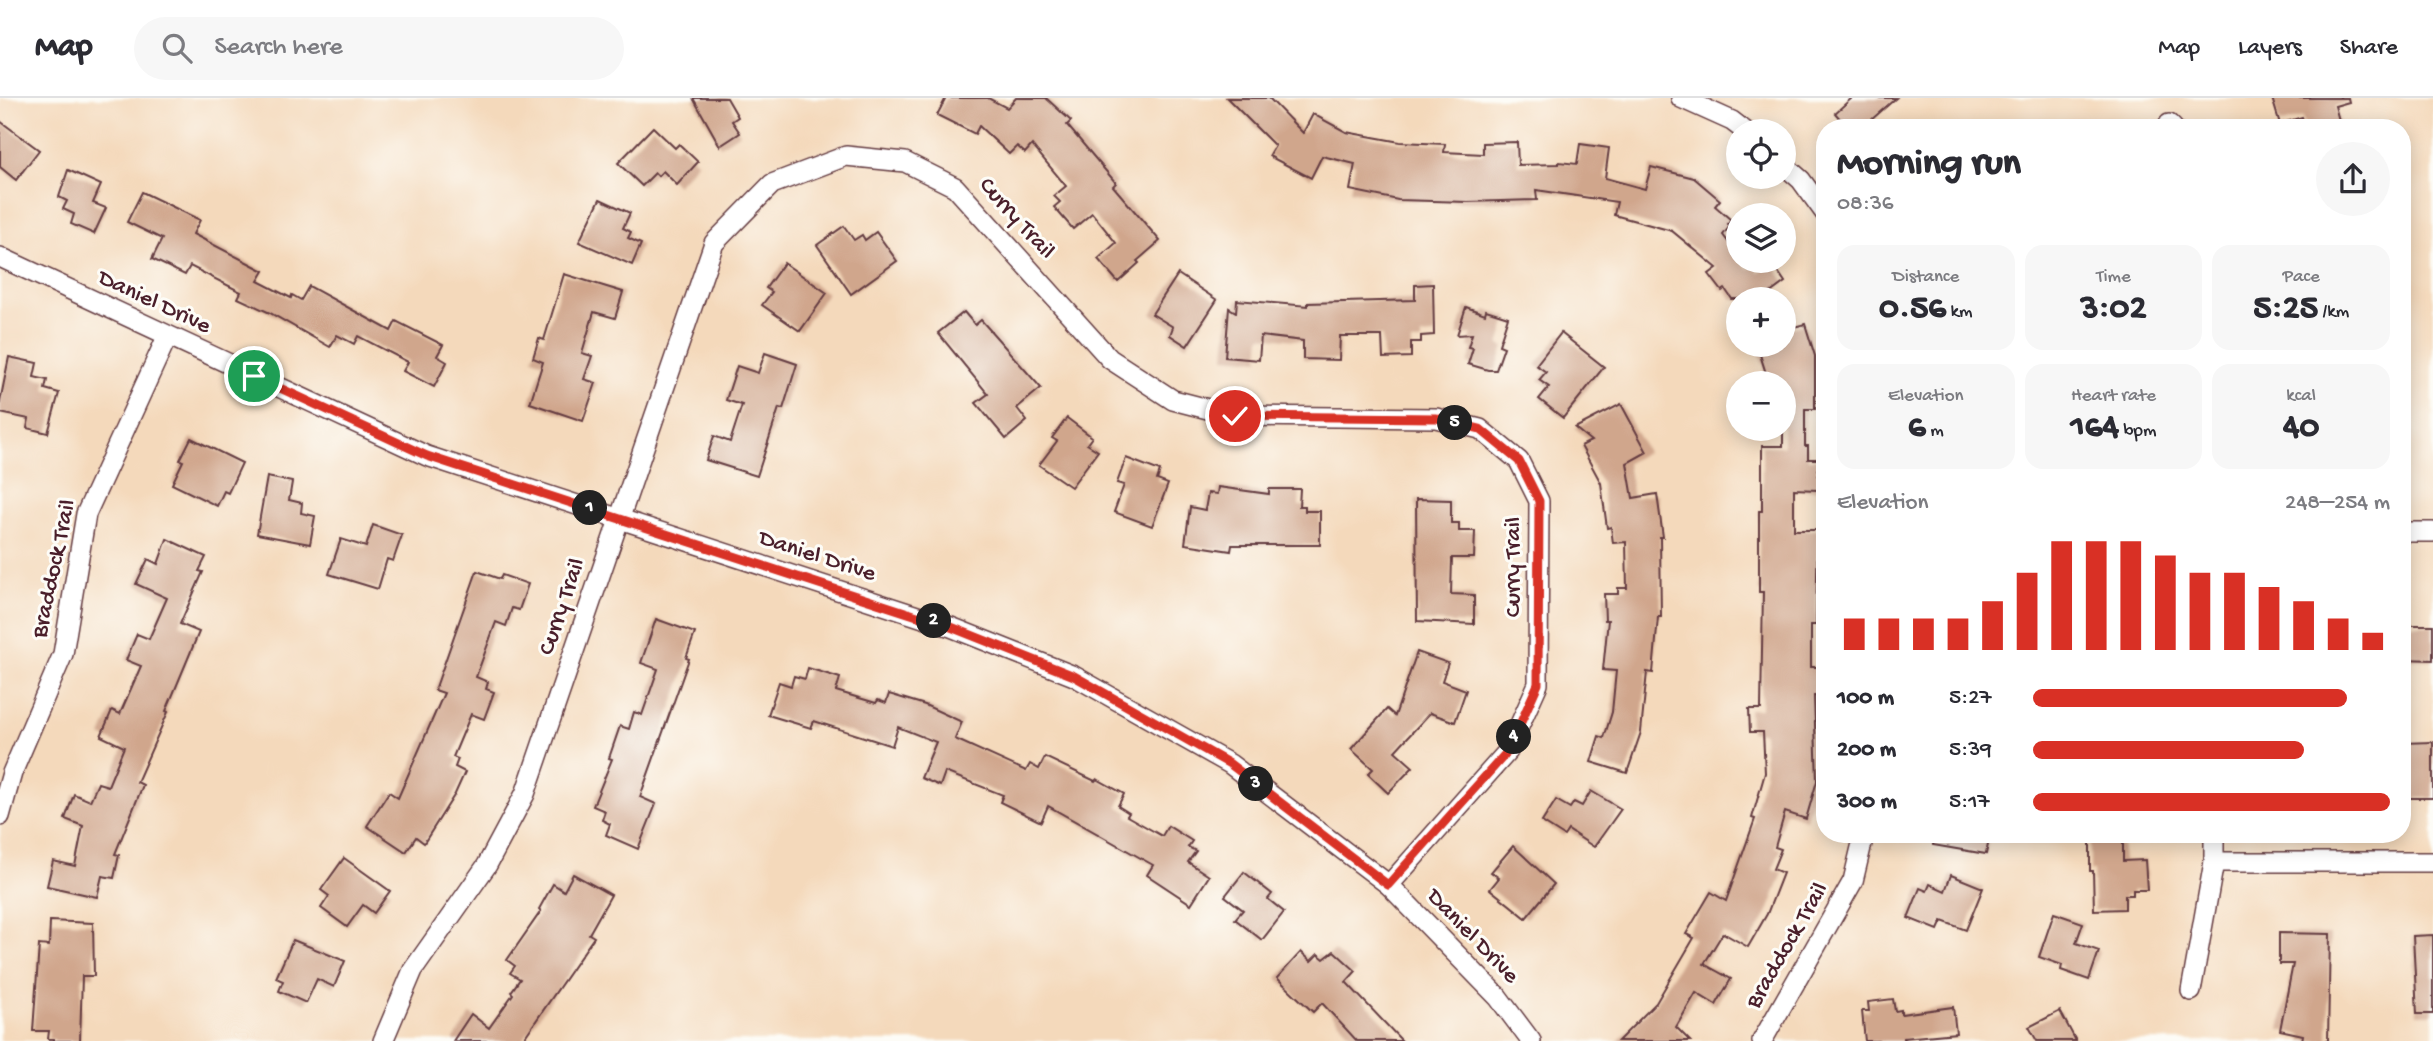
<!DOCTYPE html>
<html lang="en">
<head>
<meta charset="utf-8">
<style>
	:root { --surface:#fff; --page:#f7f7f7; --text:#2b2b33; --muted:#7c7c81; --line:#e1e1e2; --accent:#d93025 }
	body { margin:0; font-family:"Gochi Hand",sans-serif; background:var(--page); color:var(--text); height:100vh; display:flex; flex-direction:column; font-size:26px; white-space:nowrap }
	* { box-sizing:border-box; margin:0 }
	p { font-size:23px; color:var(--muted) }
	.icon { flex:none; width:38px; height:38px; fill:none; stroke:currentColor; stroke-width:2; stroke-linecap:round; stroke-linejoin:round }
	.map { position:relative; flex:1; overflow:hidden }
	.side { position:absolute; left:1816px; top:21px; width:595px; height:724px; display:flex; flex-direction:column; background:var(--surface); border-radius:28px; box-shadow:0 4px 18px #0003 }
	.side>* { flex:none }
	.buttons { position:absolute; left:1726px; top:21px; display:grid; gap:14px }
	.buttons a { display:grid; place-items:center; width:70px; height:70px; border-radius:50%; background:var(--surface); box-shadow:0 4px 18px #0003; font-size:35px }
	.pin { position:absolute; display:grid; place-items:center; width:60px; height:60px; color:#fff; margin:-30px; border:4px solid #fff; border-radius:50%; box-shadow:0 2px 7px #0007 }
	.km { position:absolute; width:35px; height:35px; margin:-18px; border-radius:50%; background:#222; color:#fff; font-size:19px; line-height:35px; text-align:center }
	.round { display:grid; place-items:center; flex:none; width:74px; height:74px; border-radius:37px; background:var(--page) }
	.headline { display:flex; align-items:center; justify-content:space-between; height:119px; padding:0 21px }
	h1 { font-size:38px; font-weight:700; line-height:52px }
	.stats { display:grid; grid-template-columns:repeat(3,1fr); gap:10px; height:119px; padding:7px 21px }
	.stats div { display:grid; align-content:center; border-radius:18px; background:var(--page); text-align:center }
	.stats b { font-size:35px; font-weight:700 }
	.stats small { font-size:19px; font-weight:400 }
	.stats p { font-size:19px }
	.chart { height:196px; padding:14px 21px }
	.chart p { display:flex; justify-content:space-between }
	.chart svg { width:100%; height:126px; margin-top:7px; stroke:var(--accent); stroke-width:6 }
	ul { padding:0 21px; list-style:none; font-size:23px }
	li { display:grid; grid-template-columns:112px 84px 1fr; align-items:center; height:52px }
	li i { height:18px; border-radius:9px; background:var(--accent) }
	header { display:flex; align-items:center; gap:42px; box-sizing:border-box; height:98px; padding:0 35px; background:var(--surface); border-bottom:2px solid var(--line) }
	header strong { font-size:33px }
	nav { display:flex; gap:38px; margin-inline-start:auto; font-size:24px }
	.search { width:490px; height:63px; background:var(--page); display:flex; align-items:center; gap:18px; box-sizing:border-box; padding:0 24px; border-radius:38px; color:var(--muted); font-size:26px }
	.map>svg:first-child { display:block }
	.building { fill:#d0a68c }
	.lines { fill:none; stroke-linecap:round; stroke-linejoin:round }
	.minor-casing { stroke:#643b41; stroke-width:22 }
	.minor { stroke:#fff; stroke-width:19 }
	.route-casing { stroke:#fff; stroke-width:14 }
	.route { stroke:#d93025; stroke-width:9 }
	.labels { text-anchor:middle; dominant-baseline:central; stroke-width:6; stroke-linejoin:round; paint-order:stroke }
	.street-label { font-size:24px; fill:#4a1f2b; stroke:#fdfcf7 }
</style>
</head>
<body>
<header>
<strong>Map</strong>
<div class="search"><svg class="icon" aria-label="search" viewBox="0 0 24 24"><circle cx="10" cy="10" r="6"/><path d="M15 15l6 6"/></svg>Search here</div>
<nav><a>Map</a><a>Layers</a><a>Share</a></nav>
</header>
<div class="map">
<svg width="2433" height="943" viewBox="0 0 2433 943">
	<rect width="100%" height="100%" fill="#fdfcf7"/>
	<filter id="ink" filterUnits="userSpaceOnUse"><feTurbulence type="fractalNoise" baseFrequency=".0143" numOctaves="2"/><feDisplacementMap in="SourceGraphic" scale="14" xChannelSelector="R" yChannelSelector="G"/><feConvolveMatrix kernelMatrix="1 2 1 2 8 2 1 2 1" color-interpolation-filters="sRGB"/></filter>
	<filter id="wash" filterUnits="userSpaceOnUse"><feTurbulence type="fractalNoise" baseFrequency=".00686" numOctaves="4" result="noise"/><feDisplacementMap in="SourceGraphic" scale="28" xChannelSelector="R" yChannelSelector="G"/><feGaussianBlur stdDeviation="1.57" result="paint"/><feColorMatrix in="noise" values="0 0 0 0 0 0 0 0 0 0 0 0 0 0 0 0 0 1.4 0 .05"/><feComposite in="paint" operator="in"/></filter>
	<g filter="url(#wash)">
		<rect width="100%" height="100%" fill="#f4d9bb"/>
		<g id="blocks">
			<g class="building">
				<path d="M693,0H727L738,19L732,23L740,35L720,48Z"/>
				<path d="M946,0H988L1007,10L1016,0H1046L1071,23L1067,27L1116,85L1113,88L1160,143L1137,163L1139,165L1118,184L1098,161L1116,145L1092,115L1073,131L1054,109L1060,104L1054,98L1066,88L1032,47L1025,55L1017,48L1009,56L979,28L975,36L937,17Z"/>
				<path d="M1227,0H1269L1303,35L1313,16L1346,34L1400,44L1445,46L1444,54L1483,56V45L1517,44L1518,67L1559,66V64L1577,66L1580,46L1609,50L1605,80L1645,91L1651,69L1694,80L1720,102L1715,108L1731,122L1728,126L1730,128L1723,137L1738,157V163H1742L1748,171L1754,167L1759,174L1772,165L1785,184L1762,201H1732L1725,191L1722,193L1709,176L1717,170L1672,133L1614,117L1617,104L1536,92L1537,102L1468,104L1398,102L1350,92L1355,66L1322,58L1311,80L1269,58L1275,48Z"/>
				<path d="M1852,0H1896L1862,30H1848L1835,15Z"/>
				<path d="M2272,0H2348L2349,4L2335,8L2341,30H2306L2302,19L2280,26Z"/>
				<path d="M0,23L39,52L16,82L0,69Z"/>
				<path d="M653,29L675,50L679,46L698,64L677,87L663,73L658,78L655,75L642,88L618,65Z"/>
				<path d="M68,72L101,87L93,105L106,110L94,136L71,126L74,116L63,111L67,103L59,99Z"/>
				<path d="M142,94L200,122L193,136L264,173L258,183L291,200L292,197L301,202L309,188L391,233L396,223L443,247L437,258L447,264L434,289L403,273L408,264L358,238L354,246L337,237L330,249L270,215L238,200L241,194L190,168L185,177L152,161L162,141L127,124Z"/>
				<path d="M600,101L630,115L623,130L631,134L628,140L641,146L632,167L579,144Z"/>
				<path d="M844,128L854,142L862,137L865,142L876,134L897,163L851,196L817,147Z"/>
				<path d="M784,165L827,195L800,233L762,207L772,194L766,190Z"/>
				<path d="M564,176L623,194L615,220L594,214L582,255L592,258L584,281L596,285L583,323L530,305L543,264L533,260L539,240L544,242Z"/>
				<path d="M1178,176L1217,202L1187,248L1170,237L1173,229L1152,216Z"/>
				<path d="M1433,186L1434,237L1421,238V244H1411V259L1383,260L1382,238H1340L1339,262L1303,261V243L1261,238L1259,262L1225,259L1229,210L1236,214L1237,202L1308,208V205L1415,202V187Z"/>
				<path d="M1466,209L1485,216L1486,212L1508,219L1499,247L1504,249L1496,272H1488L1468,266L1473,250L1468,249L1472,236L1457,237Z"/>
				<path d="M964,214L975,227L981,222L1041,290L1017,310L1027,323L1006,341L976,305L988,296L938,235Z"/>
				<path d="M1805,226L1815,258V311H1805V348H1808V361H1818V392L1794,391V432H1818L1816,527H1811V569H1818V598H1814L1817,683L1806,721L1785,714L1775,749L1781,751L1773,771L1783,775L1767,816L1748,849L1723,835L1704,866L1731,881L1716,907L1696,895L1676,929L1690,943H1618L1656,905L1694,840L1686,836L1711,794L1726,803L1755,721L1752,720L1765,675L1763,634H1750L1749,611H1761L1763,494H1759V413H1762V348H1783V285H1769L1757,247H1783V232Z"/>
				<path d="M1561,235L1604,269L1563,320L1539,301L1549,289L1539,282L1546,274L1536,267Z"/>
				<path d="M765,255L797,266L783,311L779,310L757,378L706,362L714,338L730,344L742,307L726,302L737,268L758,275Z"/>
				<path d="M9,259L37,265L34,279L47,282L45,291L59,295L48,335L27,330L29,321L0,315V304Z"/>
				<path d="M1621,306L1647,354L1627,365L1633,400L1657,396L1663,439H1660L1661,519H1658L1653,575L1647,574L1641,634L1627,675L1591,664L1599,638L1604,640L1612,614L1616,573L1603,572L1608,522H1605L1604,496H1618V490H1627L1626,444L1613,445L1611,429L1607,430L1601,385L1581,348L1591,343L1575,330Z"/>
				<path d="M1067,320L1092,339L1087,346L1098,353L1071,389L1039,367L1057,343L1052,340Z"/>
				<path d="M191,340L242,365L228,395L224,393L217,408L172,386L183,363L180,362Z"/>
				<path d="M1126,360L1160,373L1157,382L1168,386L1152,428L1114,414L1124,387L1117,385Z"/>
				<path d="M267,379L292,384L289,402L302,405L301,415L315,418L310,446L257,436Z"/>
				<path d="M1218,389L1269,396V391H1300L1299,408H1305V413H1320V447H1232L1231,453L1185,446L1190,409L1205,412L1208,395L1217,396Z"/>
				<path d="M1416,401L1451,402V425H1459V433H1475L1474,460H1452L1451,496L1474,497V526L1417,523Z"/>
				<path d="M373,427L402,437L393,463L387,461L378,491L329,476L341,441L366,449Z"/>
				<path d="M167,441L206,459L199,473L203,474L180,526L199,534L166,613L168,614L137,684L143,687L115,756L119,757L114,780L102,778L97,799L47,788L53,763L75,768L83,728L65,721L74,696L90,703L98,685L108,688L124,649L101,638L112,612L120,616L141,568L126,562L137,536L149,541L167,500L136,486L148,461L158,466Z"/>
				<path d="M477,473L500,481L502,477L528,486L519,512L512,510L506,528L496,524L476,579L488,584L486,591L494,594L484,621L471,616L453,659L458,661L455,669L465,674L455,696L424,745L416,739L406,754L367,728L389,694L398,700L444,595L435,592Z"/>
				<path d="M656,521L695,535L686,560L689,561L640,699L656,706L638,751L606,737L610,726L602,722L605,713L593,708L612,661L609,660L620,628L629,631L634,614L642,617L658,571L641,565Z"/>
				<path d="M2403,527H2433V562L2403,561Z"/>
				<path d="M1417,554L1448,565L1442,583L1466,592L1455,624L1430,615L1395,653L1413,669L1388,695L1368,676L1373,671L1351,651L1387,611L1395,618Z"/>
				<path d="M808,570L840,580L836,593L876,605L878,602L886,605L889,596L925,607L962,624L955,641L1026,673L1030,666L1039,671L1045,659L1095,683L1097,681L1124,696L1118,708L1129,715L1127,718L1162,738L1168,728L1192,743L1188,749L1196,753L1188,764L1209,778L1191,806L1147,777L1153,767L1048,708L1041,724L1000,704L1003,697L945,674L940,688L921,680L936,644L898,629L892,648L814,623L811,630L768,617L779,584L791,588L794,578L805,581Z"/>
				<path d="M2433,644V700H2408V682L2403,683V645Z"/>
				<path d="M1591,693L1621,711L1594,749L1568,732L1564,738L1542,724L1556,702L1570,710L1574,704L1582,708Z"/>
				<path d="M1934,737H1990L1986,756L1933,747Z"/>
				<path d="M2090,737H2123V763L2145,762L2147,792H2133V797H2125V811L2094,812L2093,773H2090Z"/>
				<path d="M1513,748L1554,786L1526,820L1490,791L1499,780L1491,774Z"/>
				<path d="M344,760L390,793L374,815L363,807L347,829L321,810L329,798L321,792Z"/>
				<path d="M1244,774L1272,796L1268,801L1284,814L1262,842L1235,821L1243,812L1225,798Z"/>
				<path d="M573,776L611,797L589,836L594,839L522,943H453L471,916L489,930L513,896L511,894L520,881L510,875L515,868L507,862L541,813L539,811L553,786L564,793Z"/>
				<path d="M1951,777L1983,790L1966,832L1942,823L1938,832L1908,820L1920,790L1927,793L1930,786L1945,793Z"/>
				<path d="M2054,815L2083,825L2076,845L2099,853L2089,882L2061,872L2062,867L2039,859Z"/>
				<path d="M50,823L93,825L94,878H82L80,943H54V941H48L49,933H33L39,847L49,848Z"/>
				<path d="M2279,835L2330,836L2328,943H2302L2303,937L2280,932L2293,866H2279Z"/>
				<path d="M2433,837V916H2417L2413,838Z"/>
				<path d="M293,842L345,863L334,889L317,881L306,905L279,893L283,883L276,880Z"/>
				<path d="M1334,853L1356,873L1346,884L1402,943H1357L1322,905L1313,914L1277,880L1301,854L1311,863L1318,856L1324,861Z"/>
				<path d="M1893,901L1895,913L1901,912V916L1953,909L1956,935L1904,940V943H1865L1862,913H1869L1868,904Z"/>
				<path d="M2060,913L2076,943H2037L2029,929Z"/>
			</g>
		</g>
	</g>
	<g filter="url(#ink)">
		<use href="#blocks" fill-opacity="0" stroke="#643b41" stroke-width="2"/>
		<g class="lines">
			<g class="minor-casing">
				<g id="minor">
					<path d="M1681,0L1732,23L1745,33"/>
					<path d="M2169,26L2173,30"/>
					<path d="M1783,66L1801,82L1825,115"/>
					<path d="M0,159L427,358L951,529L1074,578L1230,666L1389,787L1498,899L1531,943"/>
					<path d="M2403,434H2433"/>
					<path d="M0,718L12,675L63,556L86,416L167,239"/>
					<path d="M2214,764H2433"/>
					<path d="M2191,893L2214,764V737"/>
					<path d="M383,943L413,872L487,767L525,696L714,145L772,86L846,58L905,64L955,89L1110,261L1173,302L1235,318L1436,320L1480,331L1519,363L1539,403L1538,586L1508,653L1389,787"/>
					<path d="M1762,943L1853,783L1864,737"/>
				</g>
			</g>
			<use href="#minor" class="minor"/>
		</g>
	</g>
	<g class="lines" filter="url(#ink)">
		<g class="route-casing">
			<path id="route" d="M254,278L427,358L951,529L1074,578L1230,666L1388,787L1508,653L1538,586L1539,403L1519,363L1480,331L1436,320L1235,318"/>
		</g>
		<use href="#route" class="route"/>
	</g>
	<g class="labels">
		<g class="street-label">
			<text transform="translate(1016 121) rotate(48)">Curry Trail</text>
			<text transform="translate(154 205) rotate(25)">Daniel Drive</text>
			<text transform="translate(817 459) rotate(18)">Daniel Drive</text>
			<text transform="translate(1514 469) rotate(-90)">Curry Trail</text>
			<text transform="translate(55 471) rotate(-78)">Braddock Trail</text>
			<text transform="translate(563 509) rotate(-71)">Curry Trail</text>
			<text transform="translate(1472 839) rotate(46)">Daniel Drive</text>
			<text transform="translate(1788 848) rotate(-60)">Braddock Trail</text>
		</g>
	</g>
</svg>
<div class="buttons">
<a><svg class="icon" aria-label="locate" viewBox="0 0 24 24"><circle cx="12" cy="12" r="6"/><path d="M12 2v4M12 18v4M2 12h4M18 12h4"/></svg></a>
<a><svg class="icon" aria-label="layers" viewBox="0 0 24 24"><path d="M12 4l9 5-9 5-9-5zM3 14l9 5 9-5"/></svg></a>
<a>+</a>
<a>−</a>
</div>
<div class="pin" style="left:254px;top:278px;background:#1e9e55"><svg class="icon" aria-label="arrive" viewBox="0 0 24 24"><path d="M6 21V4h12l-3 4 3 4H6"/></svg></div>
<div class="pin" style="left:1235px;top:318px;background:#d93025"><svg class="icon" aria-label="check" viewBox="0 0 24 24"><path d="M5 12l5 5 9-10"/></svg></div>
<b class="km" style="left:590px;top:410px">1</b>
<b class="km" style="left:934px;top:523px">2</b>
<b class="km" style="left:1256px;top:686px">3</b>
<b class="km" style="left:1514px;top:639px">4</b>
<b class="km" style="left:1455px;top:325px">5</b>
<section class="side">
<div class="headline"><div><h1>Morning run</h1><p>08:36</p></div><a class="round"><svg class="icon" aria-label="share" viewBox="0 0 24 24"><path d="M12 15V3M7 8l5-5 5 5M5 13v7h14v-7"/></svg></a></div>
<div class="stats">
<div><p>Distance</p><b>0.56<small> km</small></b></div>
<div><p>Time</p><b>3:02</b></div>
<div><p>Pace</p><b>5:25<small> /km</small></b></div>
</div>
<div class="stats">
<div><p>Elevation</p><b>6<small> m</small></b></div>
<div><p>Heart rate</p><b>164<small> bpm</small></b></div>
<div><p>kcal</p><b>40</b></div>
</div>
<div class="chart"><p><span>Elevation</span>248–254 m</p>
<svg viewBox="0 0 160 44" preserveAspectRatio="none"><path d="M5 44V33M15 44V33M25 44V33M35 44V33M45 44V27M55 44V17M65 44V6M75 44V6M85 44V6M95 44V11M105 44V17M115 44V17M125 44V22M135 44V27M145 44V33M155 44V38"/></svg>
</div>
<ul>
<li><b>100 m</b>5:27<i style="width:88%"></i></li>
<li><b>200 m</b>5:39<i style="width:76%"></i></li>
<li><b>300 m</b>5:17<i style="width:100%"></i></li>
</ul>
</section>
</div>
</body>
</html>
